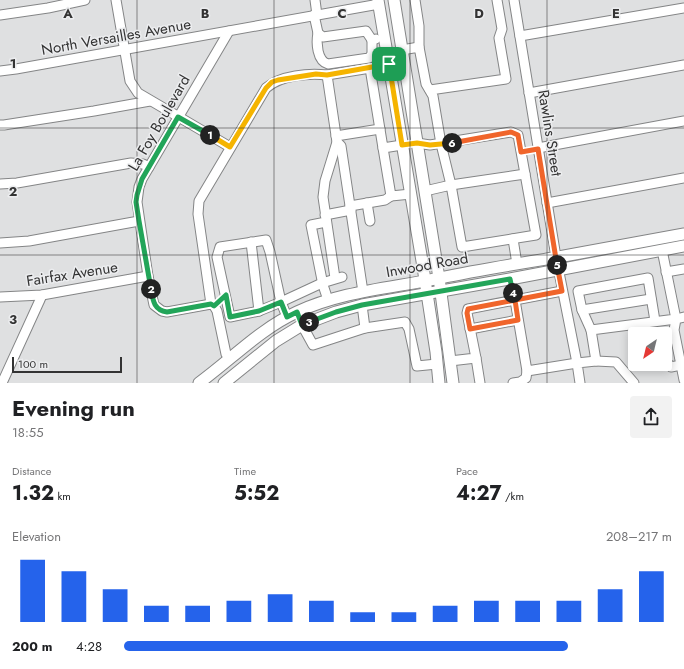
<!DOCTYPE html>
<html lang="en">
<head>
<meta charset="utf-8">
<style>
	:root { --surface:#fff; --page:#f2f2f2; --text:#202124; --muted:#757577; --accent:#2563eb }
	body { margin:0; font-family:Jost,sans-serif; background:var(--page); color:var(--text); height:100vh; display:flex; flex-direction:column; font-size:15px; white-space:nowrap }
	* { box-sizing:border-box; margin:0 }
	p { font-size:13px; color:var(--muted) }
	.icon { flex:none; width:22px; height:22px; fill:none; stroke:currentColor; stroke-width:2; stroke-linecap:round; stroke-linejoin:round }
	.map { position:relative; height:383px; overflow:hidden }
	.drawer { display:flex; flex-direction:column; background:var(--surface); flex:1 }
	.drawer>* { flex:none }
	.needle { width:26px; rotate:215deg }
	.buttons { position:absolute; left:628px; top:327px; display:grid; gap:8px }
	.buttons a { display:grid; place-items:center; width:44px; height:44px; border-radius:4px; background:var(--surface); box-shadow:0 2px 10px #0003; font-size:20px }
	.scale { position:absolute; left:12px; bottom:10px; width:110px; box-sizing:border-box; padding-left:4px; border:2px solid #333; border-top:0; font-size:11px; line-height:14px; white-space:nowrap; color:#333; -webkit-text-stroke:3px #ecedef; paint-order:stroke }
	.pin { position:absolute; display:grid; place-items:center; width:34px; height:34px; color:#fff; margin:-17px; border-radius:8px; box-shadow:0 2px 6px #0006 }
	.km { position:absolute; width:20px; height:20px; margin:-10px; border-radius:50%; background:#222; color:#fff; font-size:11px; line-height:20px; text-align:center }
	.round { display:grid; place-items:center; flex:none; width:42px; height:42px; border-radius:4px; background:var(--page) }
	.head { display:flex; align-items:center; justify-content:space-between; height:68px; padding:0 12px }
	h1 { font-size:22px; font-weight:700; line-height:30px }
	.metrics { display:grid; grid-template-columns:repeat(3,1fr); gap:6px; height:68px; padding:4px 12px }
	.metrics div { display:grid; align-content:center }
	.metrics b { font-size:20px; font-weight:700 }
	.metrics small { font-size:11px; font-weight:400 }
	.metrics p { font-size:11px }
	.chart { height:112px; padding:8px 12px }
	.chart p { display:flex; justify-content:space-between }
	.chart svg { width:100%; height:72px; margin-top:4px; stroke:var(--accent); stroke-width:6 }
	ul { padding:0 12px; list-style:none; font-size:13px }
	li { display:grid; grid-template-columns:64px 48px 1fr; align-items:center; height:30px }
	li i { height:10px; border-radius:5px; background:var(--accent) }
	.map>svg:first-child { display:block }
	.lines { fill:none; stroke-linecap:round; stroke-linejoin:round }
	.minor-casing { stroke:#848586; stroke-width:11 }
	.major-casing { stroke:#848586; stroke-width:13 }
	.minor { stroke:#fff; stroke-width:9 }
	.major { stroke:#fff; stroke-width:11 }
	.split-1-casing { stroke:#fff; stroke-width:8 }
	.split-2-casing { stroke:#fff; stroke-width:8 }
	.split-3-casing { stroke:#fff; stroke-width:8 }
	.split-4-casing { stroke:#fff; stroke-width:8 }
	.split-5-casing { stroke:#fff; stroke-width:8 }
	.split-6-casing { stroke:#fff; stroke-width:8 }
	.split-7-casing { stroke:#fff; stroke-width:8 }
	.split-1 { stroke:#f5b400; stroke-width:5 }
	.split-2 { stroke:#22a559; stroke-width:5 }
	.split-3 { stroke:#22a559; stroke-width:5 }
	.split-4 { stroke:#22a559; stroke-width:5 }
	.split-5 { stroke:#f0652b; stroke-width:5 }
	.split-6 { stroke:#f0652b; stroke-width:5 }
	.split-7 { stroke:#f5b400; stroke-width:5 }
	.grid { fill:none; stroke:#333; stroke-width:1; stroke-opacity:0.55 }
	.labels { text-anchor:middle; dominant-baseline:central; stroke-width:3; stroke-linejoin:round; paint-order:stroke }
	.street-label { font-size:15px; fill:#333; stroke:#ecedef }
	.grid-label { font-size:13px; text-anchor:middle; font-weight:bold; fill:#333; stroke:#ecedef; stroke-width:3; stroke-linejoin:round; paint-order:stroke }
</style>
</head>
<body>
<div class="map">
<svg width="684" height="383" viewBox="0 0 684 383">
	<rect width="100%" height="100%" fill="#dfe0e1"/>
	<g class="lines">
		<g class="minor-casing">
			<g id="minor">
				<path d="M116,0L130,81L138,93L230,147"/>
				<path d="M315,0L317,15"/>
				<path d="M415,0L419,26V47"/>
				<path d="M0,15L48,8L85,0"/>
				<path d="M314,15L318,33L323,37L366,31L372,40L376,39"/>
				<path d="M229,31L142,179L139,187L137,202L148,276L154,305L162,311L167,312L211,304L214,306L217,311L226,354L230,359"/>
				<path d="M318,33C316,43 317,61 328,64L369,58L372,54V40"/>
				<path d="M520,36L684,8"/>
				<path d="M402,50L419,47L426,84L433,96L441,144L451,185L525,174"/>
				<path d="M370,68L383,148L402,145"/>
				<path d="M0,71L16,69L379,4"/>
				<path d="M430,90L506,79L499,38L502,29L497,0"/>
				<path d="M529,93L684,65"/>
				<path d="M0,125H4L94,111L150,101"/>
				<path d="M336,136L380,129"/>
				<path d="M337,142L341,146L363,292"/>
				<path d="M417,143L430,145L511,132L518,135L536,235L462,247L451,185L425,191"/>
				<path d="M383,148L391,196L411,194"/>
				<path d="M538,148L684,121"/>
				<path d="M0,184L17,183L131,163L143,164L149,167"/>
				<path d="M367,203L370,221"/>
				<path d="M547,203L684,178"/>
				<path d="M350,206L385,200L391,196"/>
				<path d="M325,215L351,210"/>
				<path d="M326,222L311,225L323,285L328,300"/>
				<path d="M513,239L517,264"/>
				<path d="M266,240L270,252L281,302L259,311L230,317L217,257L220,247Z"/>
				<path d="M251,242L259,311"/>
				<path d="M0,243L29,241L139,221"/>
				<path d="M666,272L684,269"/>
				<path d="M335,278L323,197L325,181L337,142L327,75L389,65"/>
				<path d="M510,279L515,300L527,371L577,363L556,257L514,0"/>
				<path d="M0,297L42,295L148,276"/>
				<path d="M211,304L198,214L199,201L266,88C281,75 309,73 327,75"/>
				<path d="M362,305L365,328"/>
				<path d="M582,310L651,299"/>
				<path d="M287,317L281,302L322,283L342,277"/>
				<path d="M684,317L676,319L674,330L684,380"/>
				<path d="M302,325L313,345L365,328L405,322L409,329L417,366L437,364"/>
				<path d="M470,329L518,320"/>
				<path d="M591,330L582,310L578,291L648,278L655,321"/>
				<path d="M476,358L480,383"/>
				<path d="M665,360L671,367L681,365"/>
				<path d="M450,361L476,358L467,313L468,309L562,291"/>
				<path d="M596,361L616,362L634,383"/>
				<path d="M2,383L39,302L42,295"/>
				<path d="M513,383L520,382L526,378L527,371"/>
				<path d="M580,383L577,363L596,361L591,330L676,319L662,250"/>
			</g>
		</g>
		<g class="major-casing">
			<g id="major">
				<path d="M378,0L423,267L436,352L439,383"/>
				<path d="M394,0L439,278L453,383"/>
				<path d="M199,383C232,359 260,329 297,312C342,291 392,288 440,278C478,270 516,264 553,258C597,250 640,242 684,234"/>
				<path d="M224,383L276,341L302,325L336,312L362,305L510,279L684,246"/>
			</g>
		</g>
		<use href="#minor" class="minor"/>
		<use href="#major" class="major"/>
	</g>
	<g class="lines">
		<g class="split-1-casing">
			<path id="split-1" d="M210,135L230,147L266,88L272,82L278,80L316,74L327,75L389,64"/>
		</g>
		<g class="split-2-casing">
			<path id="split-2" d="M151,289L139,221L136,202L137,195L142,179L178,117L210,135"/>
		</g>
		<g class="split-3-casing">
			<path id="split-3" d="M151,289C153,301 154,310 167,312L211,304L214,306L226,295L230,317L259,311L281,302L287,317L297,312L302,325L309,322"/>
		</g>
		<g class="split-4-casing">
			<path id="split-4" d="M309,322L336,312L362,305L510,279L513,293"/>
		</g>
		<g class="split-5-casing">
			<path id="split-5" d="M513,293L515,300L468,309L467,313L470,329L518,320L515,300L562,291L557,265"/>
		</g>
		<g class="split-6-casing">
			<path id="split-6" d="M452,143L511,132L518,135L521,152L538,149L557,265"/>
		</g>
		<g class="split-7-casing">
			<path id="split-7" d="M389,64L402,145L417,143L430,145L452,143"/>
		</g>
		<use href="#split-1" class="split-1"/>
		<use href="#split-2" class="split-2"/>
		<use href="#split-3" class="split-3"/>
		<use href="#split-4" class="split-4"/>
		<use href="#split-5" class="split-5"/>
		<use href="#split-6" class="split-6"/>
		<use href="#split-7" class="split-7"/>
	</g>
	<path class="grid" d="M137,0V383M274,0V383M410,0V383M547,0V383M0,128H684M0,255H684"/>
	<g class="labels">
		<g class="street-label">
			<text transform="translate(116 37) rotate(-10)">North Versailles Avenue</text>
			<text transform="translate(159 123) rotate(-60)">La Foy Boulevard</text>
			<text transform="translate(550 133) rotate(81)">Rawlins Street</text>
			<text transform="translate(427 265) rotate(-10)">Inwood Road</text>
			<text transform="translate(72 274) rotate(-9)">Fairfax Avenue</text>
		</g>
	</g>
	<g class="grid-label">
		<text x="68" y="18">A</text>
		<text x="205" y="18">B</text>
		<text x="342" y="18">C</text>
		<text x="479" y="18">D</text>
		<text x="616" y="18">E</text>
		<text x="13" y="68">1</text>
		<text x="13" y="196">2</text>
		<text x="13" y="324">3</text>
	</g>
</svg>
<div class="buttons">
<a><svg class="needle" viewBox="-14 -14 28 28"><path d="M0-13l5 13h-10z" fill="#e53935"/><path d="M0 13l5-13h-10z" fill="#757577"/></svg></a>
</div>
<div class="scale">100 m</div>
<div class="pin" style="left:389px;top:64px;background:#1e9e55"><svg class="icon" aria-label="arrive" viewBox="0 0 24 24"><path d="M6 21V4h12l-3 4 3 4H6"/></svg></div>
<b class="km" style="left:210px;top:135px">1</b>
<b class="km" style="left:151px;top:289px">2</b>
<b class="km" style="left:309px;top:322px">3</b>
<b class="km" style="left:513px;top:293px">4</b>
<b class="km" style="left:557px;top:265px">5</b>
<b class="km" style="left:452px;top:143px">6</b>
</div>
<section class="drawer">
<div class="head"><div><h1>Evening run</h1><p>18:55</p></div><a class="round"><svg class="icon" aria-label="share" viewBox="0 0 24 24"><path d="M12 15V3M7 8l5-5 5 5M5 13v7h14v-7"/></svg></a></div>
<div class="metrics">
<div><p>Distance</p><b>1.32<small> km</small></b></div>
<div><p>Time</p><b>5:52</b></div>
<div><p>Pace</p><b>4:27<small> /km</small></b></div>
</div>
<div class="chart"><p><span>Elevation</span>208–217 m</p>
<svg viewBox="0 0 160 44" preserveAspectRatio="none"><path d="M5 44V6M15 44V13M25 44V24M35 44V34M45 44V34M55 44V31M65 44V27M75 44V31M85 44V38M95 44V38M105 44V34M115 44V31M125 44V31M135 44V31M145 44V24M155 44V13"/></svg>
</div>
<ul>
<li><b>200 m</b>4:28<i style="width:81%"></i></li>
</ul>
</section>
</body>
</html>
